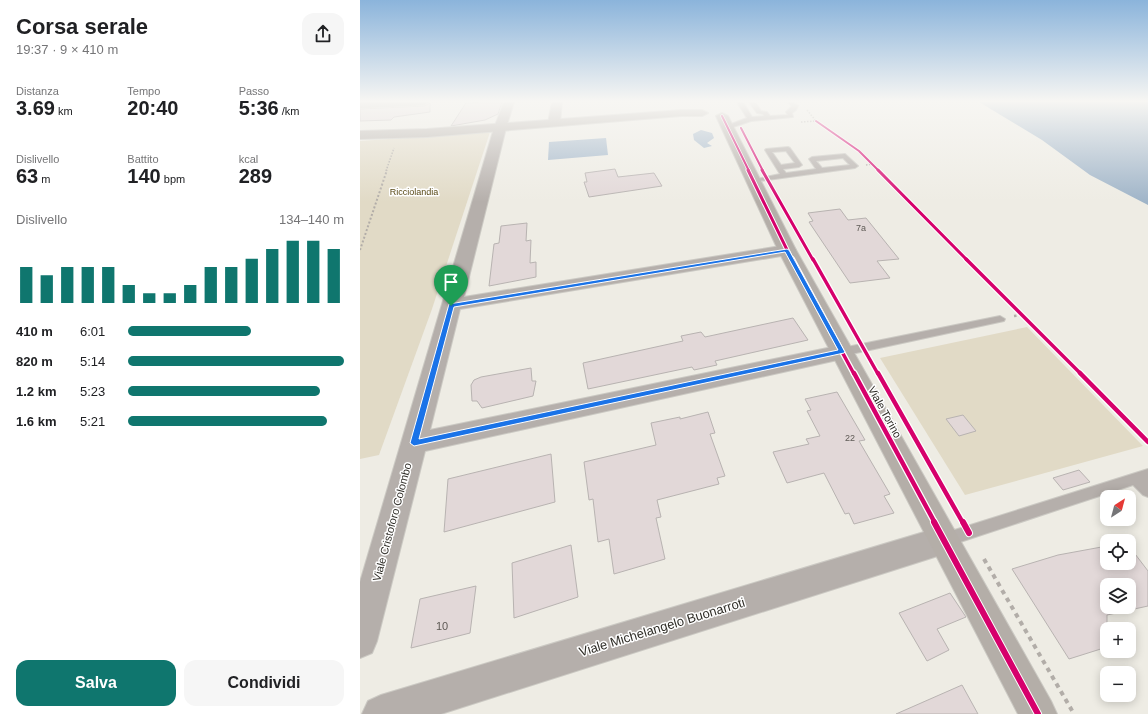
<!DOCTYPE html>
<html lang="it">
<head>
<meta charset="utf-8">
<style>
	:root { --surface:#fff; --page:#f6f6f6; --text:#202124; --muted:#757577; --accent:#0f766e }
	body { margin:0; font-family:Helvetica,sans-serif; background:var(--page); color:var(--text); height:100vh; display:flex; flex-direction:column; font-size:15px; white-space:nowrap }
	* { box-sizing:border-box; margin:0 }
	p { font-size:13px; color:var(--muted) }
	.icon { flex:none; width:22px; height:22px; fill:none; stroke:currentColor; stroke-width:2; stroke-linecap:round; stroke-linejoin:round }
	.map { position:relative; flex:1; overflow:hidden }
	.panel { display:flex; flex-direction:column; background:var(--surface); width:360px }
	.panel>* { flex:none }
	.needle { width:26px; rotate:36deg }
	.fabs { position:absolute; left:740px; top:490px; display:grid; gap:8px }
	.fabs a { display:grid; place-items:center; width:36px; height:36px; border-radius:8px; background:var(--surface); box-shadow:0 2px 10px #0003; font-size:20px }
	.pin { position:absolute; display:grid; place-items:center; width:34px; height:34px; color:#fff; margin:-41px -17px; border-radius:50% 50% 50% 0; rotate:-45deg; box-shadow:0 0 4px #0007 }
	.pin .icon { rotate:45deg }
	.round { display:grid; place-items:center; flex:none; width:42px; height:42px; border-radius:12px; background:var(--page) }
	.summary { display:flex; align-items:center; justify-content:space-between; height:68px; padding:0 16px }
	h1 { font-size:22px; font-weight:800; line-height:30px }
	.figures { display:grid; grid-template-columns:repeat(3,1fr); gap:6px; height:68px; padding:4px 16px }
	.figures div { display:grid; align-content:center }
	.figures b { font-size:20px; font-weight:800 }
	.figures small { font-size:11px; font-weight:400 }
	.figures p { font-size:11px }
	.chart { height:112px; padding:8px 16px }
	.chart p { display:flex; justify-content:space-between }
	.chart svg { width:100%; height:72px; margin-top:4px; stroke:var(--accent); stroke-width:6 }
	.cta { display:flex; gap:8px; margin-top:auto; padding:8px 16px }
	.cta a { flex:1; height:46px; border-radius:12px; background:var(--accent); color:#fff; font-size:16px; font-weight:800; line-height:46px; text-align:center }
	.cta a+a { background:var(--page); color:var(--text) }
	ul { padding:0 16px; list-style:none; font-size:13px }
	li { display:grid; grid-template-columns:64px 48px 1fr; align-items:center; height:30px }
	li i { height:10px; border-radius:5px; background:var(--accent) }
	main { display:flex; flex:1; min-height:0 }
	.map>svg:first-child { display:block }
	.green { fill:#e1dac6 }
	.water { fill:#9fb4c8 }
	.building { fill:#e2d8d8; stroke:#b8b3b1; fill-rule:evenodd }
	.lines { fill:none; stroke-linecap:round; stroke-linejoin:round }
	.lane-casing { stroke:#cbc9c3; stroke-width:2 }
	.street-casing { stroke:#cbc9c3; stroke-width:2 }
	.secondary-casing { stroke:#cbc9c3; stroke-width:2 }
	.path-far3 { stroke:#b2ada8; stroke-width:1.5; stroke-dasharray:1.5 1.5; stroke-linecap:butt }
	.path-far2 { stroke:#b2ada8; stroke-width:2; stroke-dasharray:2 2; stroke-linecap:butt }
	.path-far1 { stroke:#b2ada8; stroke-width:2.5; stroke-dasharray:2.5 2.5; stroke-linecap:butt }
	.path { stroke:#b2ada8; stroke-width:4; stroke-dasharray:4.5 4.5; stroke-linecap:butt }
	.lane { fill:#b5afab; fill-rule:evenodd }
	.street { fill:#b5afab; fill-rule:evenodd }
	.secondary { fill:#b4aea8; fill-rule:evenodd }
	.cycleway-far4-casing { stroke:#fff; stroke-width:3.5 }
	.cycleway-far3-casing { stroke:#fff; stroke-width:5 }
	.cycleway-far2-casing { stroke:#fff; stroke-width:6 }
	.cycleway-far1-casing { stroke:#fff; stroke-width:7 }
	.cycleway-casing { stroke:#fff; stroke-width:8 }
	.cycleway-far4 { stroke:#d6006c; stroke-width:2 }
	.cycleway-far3 { stroke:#d6006c; stroke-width:3 }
	.cycleway-far2 { stroke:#d6006c; stroke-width:3.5 }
	.cycleway-far1 { stroke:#d6006c; stroke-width:4.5 }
	.cycleway { stroke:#d6006c; stroke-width:6 }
	.route { fill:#1a73e8; stroke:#fff; fill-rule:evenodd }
	.labels { text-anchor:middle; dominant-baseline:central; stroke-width:3; stroke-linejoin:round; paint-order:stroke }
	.far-park-label { font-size:9px; fill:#584815; stroke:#fff }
	.number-label { font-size:9px; fill:#5d5954 }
	.street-label { font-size:11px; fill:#2f2d27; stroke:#fff }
	.near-number-label { font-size:11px; fill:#5d5954 }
	.near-street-label { font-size:13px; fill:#2f2d27; stroke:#fff }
</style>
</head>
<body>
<main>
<section class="panel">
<div class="summary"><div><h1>Corsa serale</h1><p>19:37 · 9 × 410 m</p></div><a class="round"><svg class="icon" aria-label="share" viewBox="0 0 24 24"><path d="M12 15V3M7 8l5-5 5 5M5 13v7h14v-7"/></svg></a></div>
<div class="figures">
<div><p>Distanza</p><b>3.69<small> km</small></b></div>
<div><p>Tempo</p><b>20:40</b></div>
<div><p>Passo</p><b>5:36<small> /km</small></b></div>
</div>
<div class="figures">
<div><p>Dislivello</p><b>63<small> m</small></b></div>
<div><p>Battito</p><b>140<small> bpm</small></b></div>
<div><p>kcal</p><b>289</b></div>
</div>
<div class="chart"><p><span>Dislivello</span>134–140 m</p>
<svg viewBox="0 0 160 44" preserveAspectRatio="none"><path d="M5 44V22M15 44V27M25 44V22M35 44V22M45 44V22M55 44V33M65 44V38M75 44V38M85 44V33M95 44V22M105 44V22M115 44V17M125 44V11M135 44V6M145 44V6M155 44V11"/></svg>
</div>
<ul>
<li><b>410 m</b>6:01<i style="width:57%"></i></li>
<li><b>820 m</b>5:14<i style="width:100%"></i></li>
<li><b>1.2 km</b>5:23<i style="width:89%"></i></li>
<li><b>1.6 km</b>5:21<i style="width:92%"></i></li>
</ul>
<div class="cta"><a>Salva</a><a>Condividi</a></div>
</section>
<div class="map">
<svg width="788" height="714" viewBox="0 0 788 714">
	<rect width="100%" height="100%" fill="#eeece4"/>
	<g class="green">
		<path d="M130,132L72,309L19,455L0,459V141Z"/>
		<path d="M667,327L783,446L605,495L520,358Z"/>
	</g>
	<g class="water">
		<path d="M619,102H788V205L730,175L682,140Z"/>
		<path d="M341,130L352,133L354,138L347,143L352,146L344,148L334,140L333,134Z"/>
		<path d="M246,138L248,155L188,160L189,142Z"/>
	</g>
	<g class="building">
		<path d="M125,102H142L138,114L125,120L91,126L106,103Z"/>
		<path d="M70,103V112L34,117L31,120L0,121V109L64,106Z"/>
		<path d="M255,169L258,177L294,173L302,186L229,197L224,182H227L225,173Z"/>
		<path d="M480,209L488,220L506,218L539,259L517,261L530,278L490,283L449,222L453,221L448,213Z"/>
		<path d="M167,223L166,241L171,240L170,263L176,262V277L129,286L134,244L139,243L141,226Z"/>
		<path d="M433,318L448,340L355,361L357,365L334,370L332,367L228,389L223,363L323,341L321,336L341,332L345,337Z"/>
		<path d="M171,368L172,381H176L173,396L122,408L117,401H112L111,385L114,380L121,377Z"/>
		<path d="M477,392L505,440L499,441L530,494L524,496L534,513L494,524L489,513L485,514L464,473L427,483L413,452L449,444L446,439L460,436L447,411L451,410L445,399Z"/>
		<path d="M348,412L355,433L350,434L365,476L357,478L359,484L297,500L301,517L296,518L305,559L254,574L249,539L238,542L233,499L229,500L224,462L296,445L291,423L320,417V419Z"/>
		<path d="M603,415L616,431L599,436L586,419Z"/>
		<path d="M191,454L195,502L84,532L88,479Z"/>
		<path d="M719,470L730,482L703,490L693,478Z"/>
		<path d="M211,545L218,597L154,618L152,563Z"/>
		<path d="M747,546V563H769V546L788,571V606L747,615V647L709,659L652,569L698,555ZM747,585H769V607H747Z"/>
		<path d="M116,586L110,633L51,648L60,599Z"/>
		<path d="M590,593L606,617L577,629L589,650L567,661L539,613Z"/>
		<path d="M602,685L618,714H536Z"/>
	</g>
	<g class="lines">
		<g class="lane-casing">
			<g id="lane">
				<path d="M377,102H383L392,117L404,116L403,114L397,113L389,102H395L401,111L407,112L410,116L428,115L426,112L432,106L427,102H433L438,106L436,110L432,113L433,117L391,121L370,128H366V126L387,118Z"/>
				<path d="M428,147L430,148L442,165L439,167L423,169L426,173L456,169L449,159L452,157L485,154L498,166L495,168L392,182V180L420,174L405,150L406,149ZM426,151L435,163L421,165L412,152ZM483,158L490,165L462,168L456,161Z"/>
				<path d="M640,316L645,319L644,321L482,356L478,354L477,352L478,350L482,348Z"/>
				<path d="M788,469V497L783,495L773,485L585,547L580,545L577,540L580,535L585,533Z"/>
			</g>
		</g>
		<g class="street-casing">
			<g id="street">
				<path d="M0,102H69L64,105L0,108Z"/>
				<path d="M144,102H154L146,128L104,297L427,245L433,246L436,250L433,254L427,255L100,309L70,430L482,345L490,347L493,352L490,357L482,359L65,451L17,641L12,653L0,658V582L134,128Z"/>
				<path d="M192,102H202L200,123L198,125H190L188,123Z"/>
				<path d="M584,526L595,530L599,540L595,550L584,554L81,714H2L8,701L21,695Z"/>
			</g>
		</g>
		<g class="secondary-casing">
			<g id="secondary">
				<path d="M321,110H342L348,113L342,116H321L67,137L0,139V131L67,129Z"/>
				<path d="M362,113L368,116L436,250L691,701L697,714H658L418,250L356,116Z"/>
			</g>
		</g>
		<g class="path-far3">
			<path d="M447,110L456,121"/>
			<path d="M441,122L456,121"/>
			<path d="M506,165L512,164"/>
			<path d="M26,171L34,148"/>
		</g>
		<path class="path-far2" d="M0,250L27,170"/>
		<path class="path-far1" d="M654,316L661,315"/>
		<path class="path" d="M624,559L714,714"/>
		<use href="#lane" class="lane"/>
		<use href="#street" class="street"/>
		<use href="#secondary" class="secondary"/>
		<g class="cycleway-far4-casing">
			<g id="cycleway-far4">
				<path d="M362,116L389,171"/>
				<path d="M456,121L499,151L519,171"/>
				<path d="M381,128L403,171"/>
			</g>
		</g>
		<g class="cycleway-far3-casing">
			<g id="cycleway-far3">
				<path d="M388,170L432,260"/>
				<path d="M402,170L453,260"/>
				<path d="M518,170L607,260"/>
			</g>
		</g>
		<g class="cycleway-far2-casing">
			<g id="cycleway-far2">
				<path d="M432,259L494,374"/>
				<path d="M453,259L518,374"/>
				<path d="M606,259L721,374"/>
			</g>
		</g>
		<g class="cycleway-far1-casing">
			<g id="cycleway-far1">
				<path d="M494,373L575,523"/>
				<path d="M518,373L603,523"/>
				<path d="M720,373L788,442"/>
			</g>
		</g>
		<g class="cycleway-casing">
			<g id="cycleway">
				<path d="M574,522L678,714"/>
				<path d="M603,522L609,533"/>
			</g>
		</g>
		<use href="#cycleway-far4" class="cycleway-far4"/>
		<use href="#cycleway-far3" class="cycleway-far3"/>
		<use href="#cycleway-far2" class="cycleway-far2"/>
		<use href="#cycleway-far1" class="cycleway-far1"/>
		<use href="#cycleway" class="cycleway"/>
	</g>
	<linearGradient id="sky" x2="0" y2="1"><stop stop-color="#8bb4db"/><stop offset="0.5" stop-color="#f7f6f3"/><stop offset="1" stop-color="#f7f6f3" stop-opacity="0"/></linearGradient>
	<rect width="788" height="202" fill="url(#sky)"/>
	<path class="route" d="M427,249L429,250L485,352L484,353L54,446L50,443L89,304ZM425,252L478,350L59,439L94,307Z"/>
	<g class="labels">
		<g class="far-park-label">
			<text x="54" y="192">Ricciolandia</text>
		</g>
		<g class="number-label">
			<text x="501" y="228">7a</text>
			<text x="490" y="438">22</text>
		</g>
		<g class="street-label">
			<text transform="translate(525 412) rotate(61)">Viale Torino</text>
			<text transform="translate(32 522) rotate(-75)">Viale Cristoforo Colombo</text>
		</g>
		<g class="near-number-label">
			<text x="82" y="626">10</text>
		</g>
		<g class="near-street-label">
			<text transform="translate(302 627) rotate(-17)">Viale Michelangelo Buonarroti</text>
		</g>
	</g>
</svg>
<div class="fabs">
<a><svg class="needle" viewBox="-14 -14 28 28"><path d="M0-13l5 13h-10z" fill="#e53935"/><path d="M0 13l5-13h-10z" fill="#757577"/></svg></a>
<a><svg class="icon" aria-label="locate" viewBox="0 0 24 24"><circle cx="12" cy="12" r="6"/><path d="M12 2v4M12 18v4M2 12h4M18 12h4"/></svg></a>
<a><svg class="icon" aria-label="layers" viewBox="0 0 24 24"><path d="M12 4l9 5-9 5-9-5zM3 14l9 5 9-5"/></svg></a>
<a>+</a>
<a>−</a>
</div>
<div class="pin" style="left:91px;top:306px;background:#1e9e55"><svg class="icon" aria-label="arrive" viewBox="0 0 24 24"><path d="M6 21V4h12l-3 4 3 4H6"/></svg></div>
</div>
</main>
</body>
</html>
